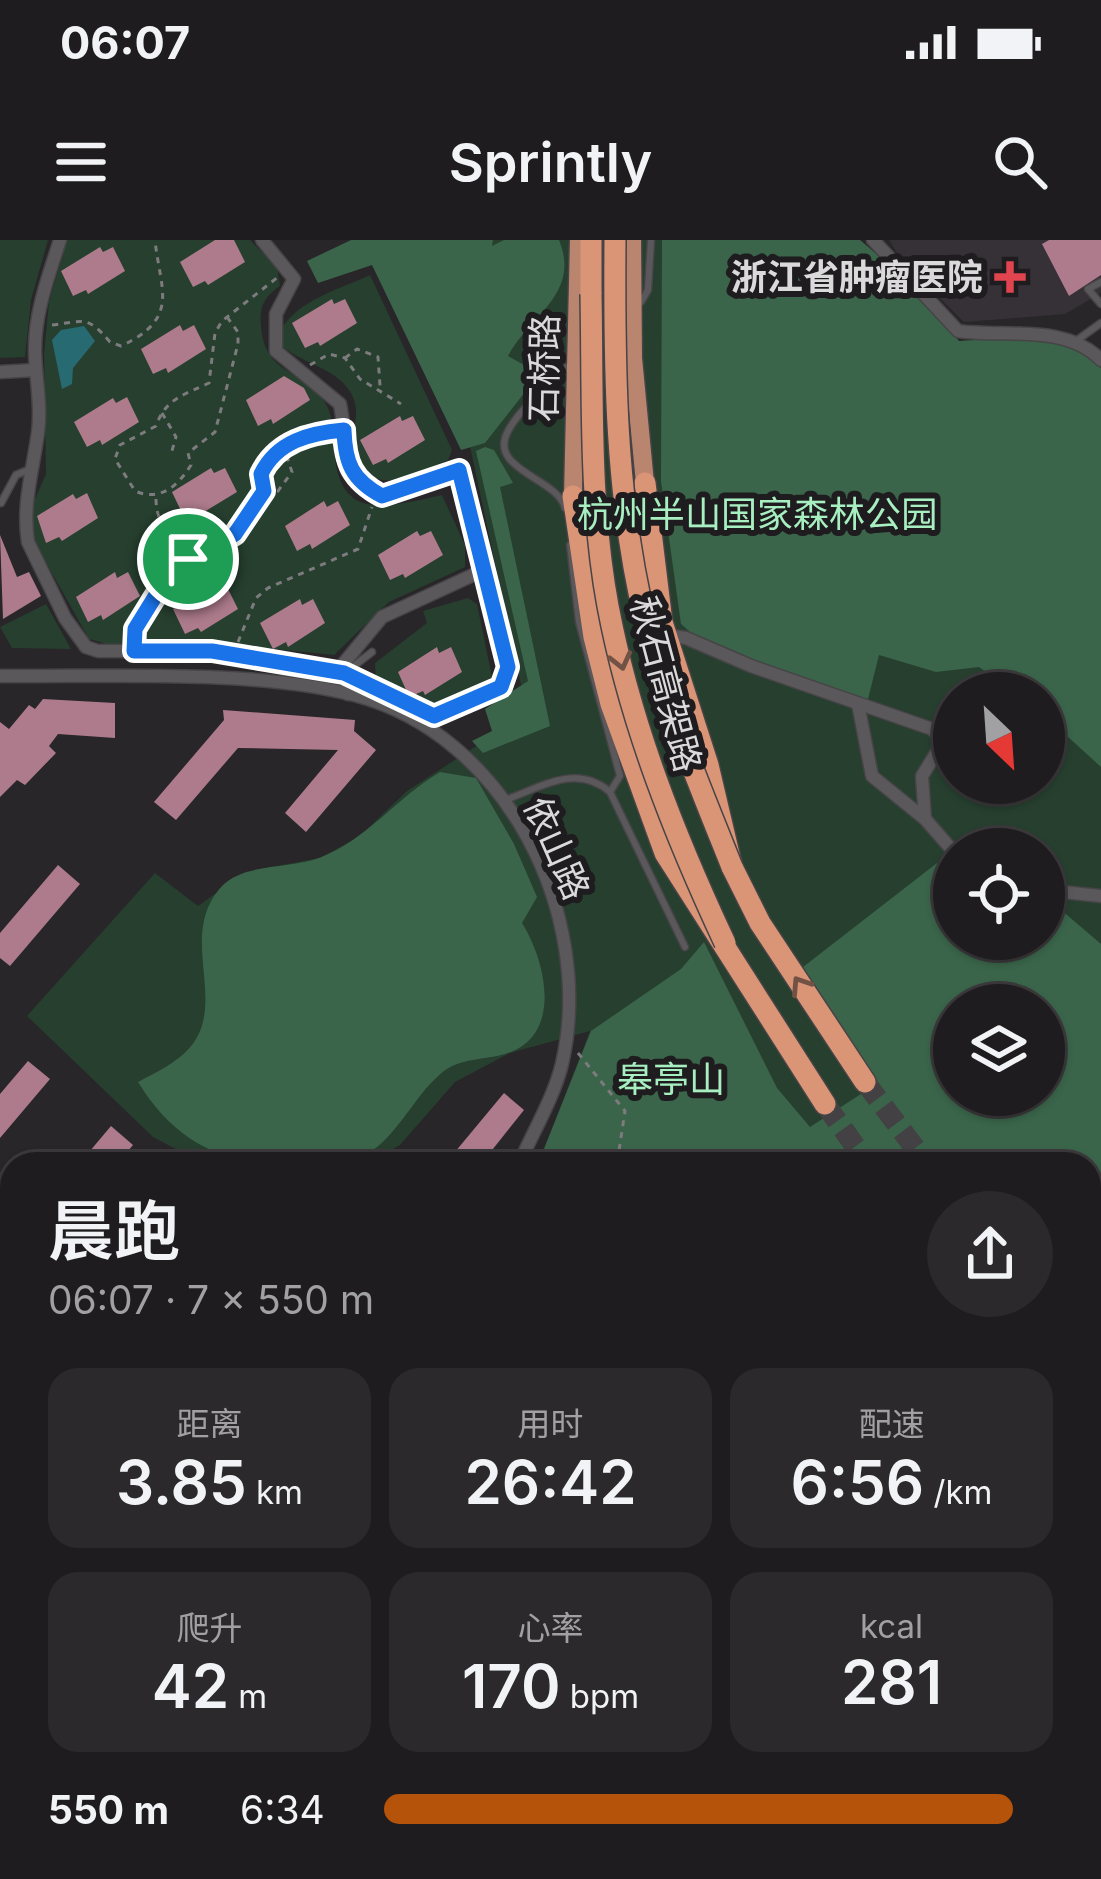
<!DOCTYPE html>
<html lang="zh">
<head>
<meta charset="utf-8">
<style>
	:root { --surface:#1e1c1e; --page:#2b292b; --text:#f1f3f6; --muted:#a1a1a4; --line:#3c3a3c; --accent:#b45309 }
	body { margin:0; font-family:Inter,"Noto Sans SC",sans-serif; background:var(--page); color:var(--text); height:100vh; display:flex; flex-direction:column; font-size:45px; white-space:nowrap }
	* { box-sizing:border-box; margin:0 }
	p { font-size:39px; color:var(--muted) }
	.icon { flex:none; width:66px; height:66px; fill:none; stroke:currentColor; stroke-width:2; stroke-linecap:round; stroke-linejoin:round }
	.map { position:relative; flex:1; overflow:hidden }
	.sheet { position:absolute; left:0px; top:912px; width:1101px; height:729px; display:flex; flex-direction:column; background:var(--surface); border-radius:36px 36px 0 0; box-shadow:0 3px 9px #0004,0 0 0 3px var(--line) }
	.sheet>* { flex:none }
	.needle { width:78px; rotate:155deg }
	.buttons { position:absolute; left:933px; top:432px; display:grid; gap:24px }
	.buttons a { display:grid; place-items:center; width:132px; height:132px; border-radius:50%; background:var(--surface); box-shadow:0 3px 9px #0004,0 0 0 3px var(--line); font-size:60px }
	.pin { position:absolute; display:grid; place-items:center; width:102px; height:102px; color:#fff; margin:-51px; border:6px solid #fff; border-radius:50%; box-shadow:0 3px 12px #0007 }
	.round { display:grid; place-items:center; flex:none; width:126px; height:126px; border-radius:63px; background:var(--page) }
	.summary { display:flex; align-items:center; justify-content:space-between; height:204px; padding:0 48px }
	h1 { font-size:66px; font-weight:600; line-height:90px }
	.metrics { display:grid; grid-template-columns:repeat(3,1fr); gap:18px; height:204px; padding:12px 48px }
	.metrics div { display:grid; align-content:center; border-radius:30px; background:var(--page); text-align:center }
	.metrics b { font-size:60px; font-weight:600 }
	.metrics small { font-size:33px; font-weight:400 }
	.metrics p { font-size:33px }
	ul { padding:0 48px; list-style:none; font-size:39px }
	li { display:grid; grid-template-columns:192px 144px 1fr; align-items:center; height:90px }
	li i { height:30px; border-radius:15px; background:var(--accent) }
	.status { display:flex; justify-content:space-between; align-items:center; height:84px; padding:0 60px; background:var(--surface); direction:ltr }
	.status svg { height:33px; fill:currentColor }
	header { display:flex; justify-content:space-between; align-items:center; height:156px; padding:0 48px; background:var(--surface); font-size:54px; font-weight:600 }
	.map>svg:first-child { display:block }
	.built { fill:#363037 }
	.green { fill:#263f2f; fill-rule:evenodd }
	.forest { fill:#3a654a; fill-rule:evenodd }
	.water { fill:#286a71 }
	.building { fill:#ad7b8c }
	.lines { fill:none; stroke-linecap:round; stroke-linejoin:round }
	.trunk-tunnel { stroke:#434143; stroke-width:21; stroke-dasharray:21 10; stroke-linecap:butt }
	.service-casing { stroke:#464446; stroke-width:9 }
	.minor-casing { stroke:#464446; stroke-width:15 }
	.primary-casing { stroke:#464446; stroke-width:21 }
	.trunk-casing { stroke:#464446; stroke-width:24 }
	.path { stroke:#7d7b7d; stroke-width:3; stroke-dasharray:6 6; stroke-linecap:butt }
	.service { stroke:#5b585b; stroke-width:6 }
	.minor { stroke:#5b585b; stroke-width:12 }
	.primary { stroke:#ba856f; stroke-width:18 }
	.trunk { stroke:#da9476; stroke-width:21 }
	.trunk-bridge-casing { stroke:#464446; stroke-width:24; stroke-linecap:butt }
	.trunk-bridge { stroke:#da9476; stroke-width:21 }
	.oneway { stroke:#735246 }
	.route-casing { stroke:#fff; stroke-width:24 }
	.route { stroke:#1a73e8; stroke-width:15 }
	.health-dot { fill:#e0444e; stroke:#1e1c1e; stroke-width:4.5 }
	.labels { text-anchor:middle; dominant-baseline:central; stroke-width:12; stroke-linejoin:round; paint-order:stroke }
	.poi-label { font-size:36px; font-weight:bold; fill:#dbdadb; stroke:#1e1c1e; text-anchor:end }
	.street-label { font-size:36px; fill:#dbdadb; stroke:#1e1c1e }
	.park-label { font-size:36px; fill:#a7eec0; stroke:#1e1c1e }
</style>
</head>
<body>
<div class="status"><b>06:07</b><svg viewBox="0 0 49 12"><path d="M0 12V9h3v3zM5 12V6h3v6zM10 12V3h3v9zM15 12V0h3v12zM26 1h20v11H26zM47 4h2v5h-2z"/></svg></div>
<header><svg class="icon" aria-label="menu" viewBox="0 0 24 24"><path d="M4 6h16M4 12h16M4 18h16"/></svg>Sprintly<svg class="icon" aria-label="search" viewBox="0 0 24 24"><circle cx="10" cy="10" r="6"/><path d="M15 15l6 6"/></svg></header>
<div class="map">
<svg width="1101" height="1639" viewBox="0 0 1101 1639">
	<rect width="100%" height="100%" fill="#282628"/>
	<path class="built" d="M889,0H1101V53L1065,74L964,82L902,21Z"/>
	<g class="green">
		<path d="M0,0H48L31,60L25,117L0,118Z"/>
		<path d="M67,0H250L277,27L280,46C265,56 259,66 261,85C264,135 300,127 324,161C333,174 333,190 334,206C337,284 386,267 442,255L465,305V327L389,362L334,415L202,402L107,404L89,399L31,296V268L46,234L44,114L49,62Z"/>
		<path d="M426,0H860L902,36L959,101L1027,97L1101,128V1639H0V1350L12,1349V1629H1089V924H538L590,791L510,813L455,842L400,905L368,924H204L153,897L27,776L155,633L198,666L245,632L320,618L360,596L407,551L527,473ZM954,453H1044V543H954ZM954,609H1044V699H954ZM954,765H1044V855H954Z"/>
		<path d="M370,35L452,210L448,220C421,231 385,255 360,228C353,220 351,213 352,202C354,185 360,171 352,155C338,128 305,125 283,107L280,91C299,59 338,50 370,35Z"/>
		<path d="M468,358L477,364L492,437L435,468L376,441L375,423L427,383L423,371Z"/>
		<path d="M46,364L71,409L12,408L0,387Z"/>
	</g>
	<g class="forest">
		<path d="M351,0H493L492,6L504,0H559C581,54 531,74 508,116L524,125L557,96L559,109L485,203L461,210L372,25L318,43L307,21Z"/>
		<path d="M662,0H860L902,36L959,101C1007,98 1065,91 1101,128V527L1044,475V453H1014L979,427L936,432L879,415L865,471L720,418L681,384L661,241Z"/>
		<path d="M485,207L494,210L513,243L500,247L550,486L483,513L472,501L492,491L485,469L528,441L476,211Z"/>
		<path d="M440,532L476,538L514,604L537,657L522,683C546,721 564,797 505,814C484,820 462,818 444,831C418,851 403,886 377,907C364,918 334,921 317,923C239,931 180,911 138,842C156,832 179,822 192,805C227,759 177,695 222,646C244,623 290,629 319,618C367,600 397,557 440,532Z"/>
		<path d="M937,623L954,639V699H1044V663H1053L1101,704V1639H0V1350L12,1349V1629H1089V924H538L591,791L681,729L704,702L777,848L810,887L878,843L803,727ZM954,765H1044V855H954Z"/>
	</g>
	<path class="water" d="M84,86L95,101L73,128L72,144L62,149L52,100L61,90Z"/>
	<g class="building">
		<path d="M215,0H234L245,22L208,45L205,41L193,47L180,22Z"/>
		<path d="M1049,0H1101V35L1069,56L1042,4Z"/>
		<path d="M100,7L103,12L113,7L125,31L88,54L86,50L73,56L61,31Z"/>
		<path d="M332,59L334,64L345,59L357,83L320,106L318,102L305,108L292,83Z"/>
		<path d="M180,85L183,91L194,85L206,109L168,133L166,128L153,134L141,109Z"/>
		<path d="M284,136L304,148L310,160L273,184L271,179L258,186L246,160Z"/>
		<path d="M127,157L139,182L102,205L100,200L87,207L74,182L113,158L116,163Z"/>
		<path d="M400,176L402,181L413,176L425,200L388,223L386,219L373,225L360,200Z"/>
		<path d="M211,228L214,233L225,228L237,252L199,275L197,271L184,277L172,252Z"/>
		<path d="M87,253L98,278L62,301L59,297L46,303L37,276L73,254L76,259Z"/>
		<path d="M324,261L327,267L338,261L350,285L312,309L310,304L297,311L285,286Z"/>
		<path d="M417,291L420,296L431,291L443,315L405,338L403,334L390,340L378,315Z"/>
		<path d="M0,295L17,337L29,332L41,356L3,379Z"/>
		<path d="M115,332L117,338L128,332L140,356L103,380L101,375L88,382L76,357Z"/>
		<path d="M212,345L215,350L226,345L238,369L201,392L198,388L185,394L173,369Z"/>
		<path d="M300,359L302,365L313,359L325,383L288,407L286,402L273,409L260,383Z"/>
		<path d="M437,407L439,413L451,407L462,432L425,455L423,451L414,455L407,452L398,432Z"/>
		<path d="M43,459L115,463V498L58,494L49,506L56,513L25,545L17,540L0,557V482L9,489L29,465L35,469Z"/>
		<path d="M223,470L355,480L354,491L376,510L306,592L285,573L338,510L238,508L176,580L154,562L224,480Z"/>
		<path d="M58,625L80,644L10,726L0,718V693Z"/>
		<path d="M28,821L50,839L0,898V854Z"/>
		<path d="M504,853L524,870L481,924H445Z"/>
		<path d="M111,886L133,905L117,924H79Z"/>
	</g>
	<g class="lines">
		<g class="trunk-tunnel">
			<path d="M865,842L927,924"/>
			<path d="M825,864L868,924"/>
			<path d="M1089,1103L1101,1114"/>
			<path d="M1089,1192L1101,1205"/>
		</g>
		<g class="service-casing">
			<g id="service">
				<path d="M1101,42L1088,49L1101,64"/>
				<path d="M641,62L648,50L651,0"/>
				<path d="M1076,101L1101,83"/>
				<path d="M1,263L16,235L28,230"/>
				<path d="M565,268C558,238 487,230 508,191C520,168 549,146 567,127"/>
				<path d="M570,305L579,382L620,536L610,552"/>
				<path d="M346,432L372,412"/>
				<path d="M505,560C542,547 576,523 610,552L685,707"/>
			</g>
		</g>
		<g class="minor-casing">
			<g id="minor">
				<path d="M60,0C49,35 35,71 35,109C35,136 42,165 38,192C33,230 22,264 28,302L65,378L86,407L98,411H212L307,425L344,433L434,476L444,475L501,447L508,427L459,230L382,257C340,234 348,205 340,164L276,111V74L294,39L262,0"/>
				<path d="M873,0L958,91C1006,98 1065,83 1101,120"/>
				<path d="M0,132L36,130"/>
				<path d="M666,395L686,398L751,426L932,489L943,502L922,536L925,579"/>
				<path d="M0,436C106,437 253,429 354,455C506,494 596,675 562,824C554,857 533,892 519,924"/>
				<path d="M348,454L344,423L382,377L486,329"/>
				<path d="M858,464L872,536L925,579L954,612"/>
				<path d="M1044,650L1101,656"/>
				<path d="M0,1332H12"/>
			</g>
		</g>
		<g class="primary-casing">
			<g id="primary">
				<path d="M632,0L633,118L645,243"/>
				<path d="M573,256L579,0"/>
			</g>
		</g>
		<g class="trunk-casing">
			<g id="trunk">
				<path d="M591,54V0"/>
				<path d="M645,243L662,382L708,525L732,627L760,683L865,842"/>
				<path d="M573,256L594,397L611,464L665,613L825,864"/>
			</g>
		</g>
		<g class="path">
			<path d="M227,77L238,92V104L215,192L188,213L191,225C178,246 160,262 135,251L115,219L120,205L156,186C166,158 184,155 209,143L215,93L222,81L278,37"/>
			<path d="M52,85C85,81 87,75 110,102L121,106C181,78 160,50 155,0"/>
			<path d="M345,118L357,109L378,117L380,146"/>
			<path d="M310,125L329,114L345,118L360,139L401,164"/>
			<path d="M162,173L176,197L171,214"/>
			<path d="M265,251H278L292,232L284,208"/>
			<path d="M156,259C156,285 172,298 187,317"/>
			<path d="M209,304L213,280"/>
			<path d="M135,399L140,380L169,334L235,294L264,251L261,234L274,212L330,191"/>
			<path d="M238,402L256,358L268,348L358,309L372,267"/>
			<path d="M578,813L625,871L617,924"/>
			<path d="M1089,1571L1101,1576"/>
			<path d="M288,1639L295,1629"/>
			<path d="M497,1639L519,1629"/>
			<path d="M753,1639L759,1629"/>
		</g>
		<use href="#service" class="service"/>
		<use href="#minor" class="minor"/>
		<use href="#primary" class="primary"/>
		<use href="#trunk" class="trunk"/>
		<g class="trunk-bridge-casing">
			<g id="trunk-bridge">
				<path d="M615,0C614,128 615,259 646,384C666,467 700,547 732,627"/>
				<path d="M591,54C593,158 589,264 608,366C630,483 675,596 725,703"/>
			</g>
		</g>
		<use href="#trunk-bridge" class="trunk-bridge"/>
	</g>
	<defs><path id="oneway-chevron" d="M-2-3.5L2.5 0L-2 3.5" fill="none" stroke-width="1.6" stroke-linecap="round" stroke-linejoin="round" transform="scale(3)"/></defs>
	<g class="oneway">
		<use href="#oneway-chevron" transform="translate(621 421) rotate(76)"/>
		<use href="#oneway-chevron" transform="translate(800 745) rotate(-123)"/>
	</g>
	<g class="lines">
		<g class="route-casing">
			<path id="route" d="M344,190C345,223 352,240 382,256L459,230L508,427L501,447L434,476L344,433L212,411H134L135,389L169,334L235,294L264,251L261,234C277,201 310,193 344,190Z"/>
		</g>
		<use href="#route" class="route"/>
	</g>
	<path class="health-dot" d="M1004 19h12v12h12v12h-12v12h-12v-12h-12v-12h12z"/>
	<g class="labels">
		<g class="poi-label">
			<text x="983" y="37">浙江省肿瘤医院</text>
		</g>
		<g class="street-label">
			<text transform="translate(544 128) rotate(-89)">石桥路</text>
			<text transform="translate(666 444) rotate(75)">秋石高架路</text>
			<text transform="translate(557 608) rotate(66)">依山路</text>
		</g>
		<g class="park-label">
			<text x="757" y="274">杭州半山国家森林公园</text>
			<text x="671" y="839">皋亭山</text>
		</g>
	</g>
</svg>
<div class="buttons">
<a><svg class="needle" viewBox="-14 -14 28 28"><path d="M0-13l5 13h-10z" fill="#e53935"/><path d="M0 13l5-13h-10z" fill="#a1a1a4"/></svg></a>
<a><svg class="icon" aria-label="locate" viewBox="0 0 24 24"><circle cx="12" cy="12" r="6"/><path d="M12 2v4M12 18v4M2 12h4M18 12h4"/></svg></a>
<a><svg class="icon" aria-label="layers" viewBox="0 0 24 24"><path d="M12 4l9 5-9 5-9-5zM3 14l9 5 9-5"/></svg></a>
</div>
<div class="pin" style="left:188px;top:319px;background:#1e9e55"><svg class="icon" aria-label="arrive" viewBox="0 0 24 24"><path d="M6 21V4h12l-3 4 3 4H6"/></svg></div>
<section class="sheet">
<div class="summary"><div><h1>晨跑</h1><p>06:07 · 7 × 550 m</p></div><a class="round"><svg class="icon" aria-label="share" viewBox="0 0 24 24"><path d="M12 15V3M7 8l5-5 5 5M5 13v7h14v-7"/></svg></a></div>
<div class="metrics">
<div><p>距离</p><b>3.85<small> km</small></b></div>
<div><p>用时</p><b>26:42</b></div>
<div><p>配速</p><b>6:56<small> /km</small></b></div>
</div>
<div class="metrics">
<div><p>爬升</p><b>42<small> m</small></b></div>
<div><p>心率</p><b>170<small> bpm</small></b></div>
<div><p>kcal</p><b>281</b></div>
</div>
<ul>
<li><b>550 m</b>6:34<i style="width:94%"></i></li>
</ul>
</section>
</div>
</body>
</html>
